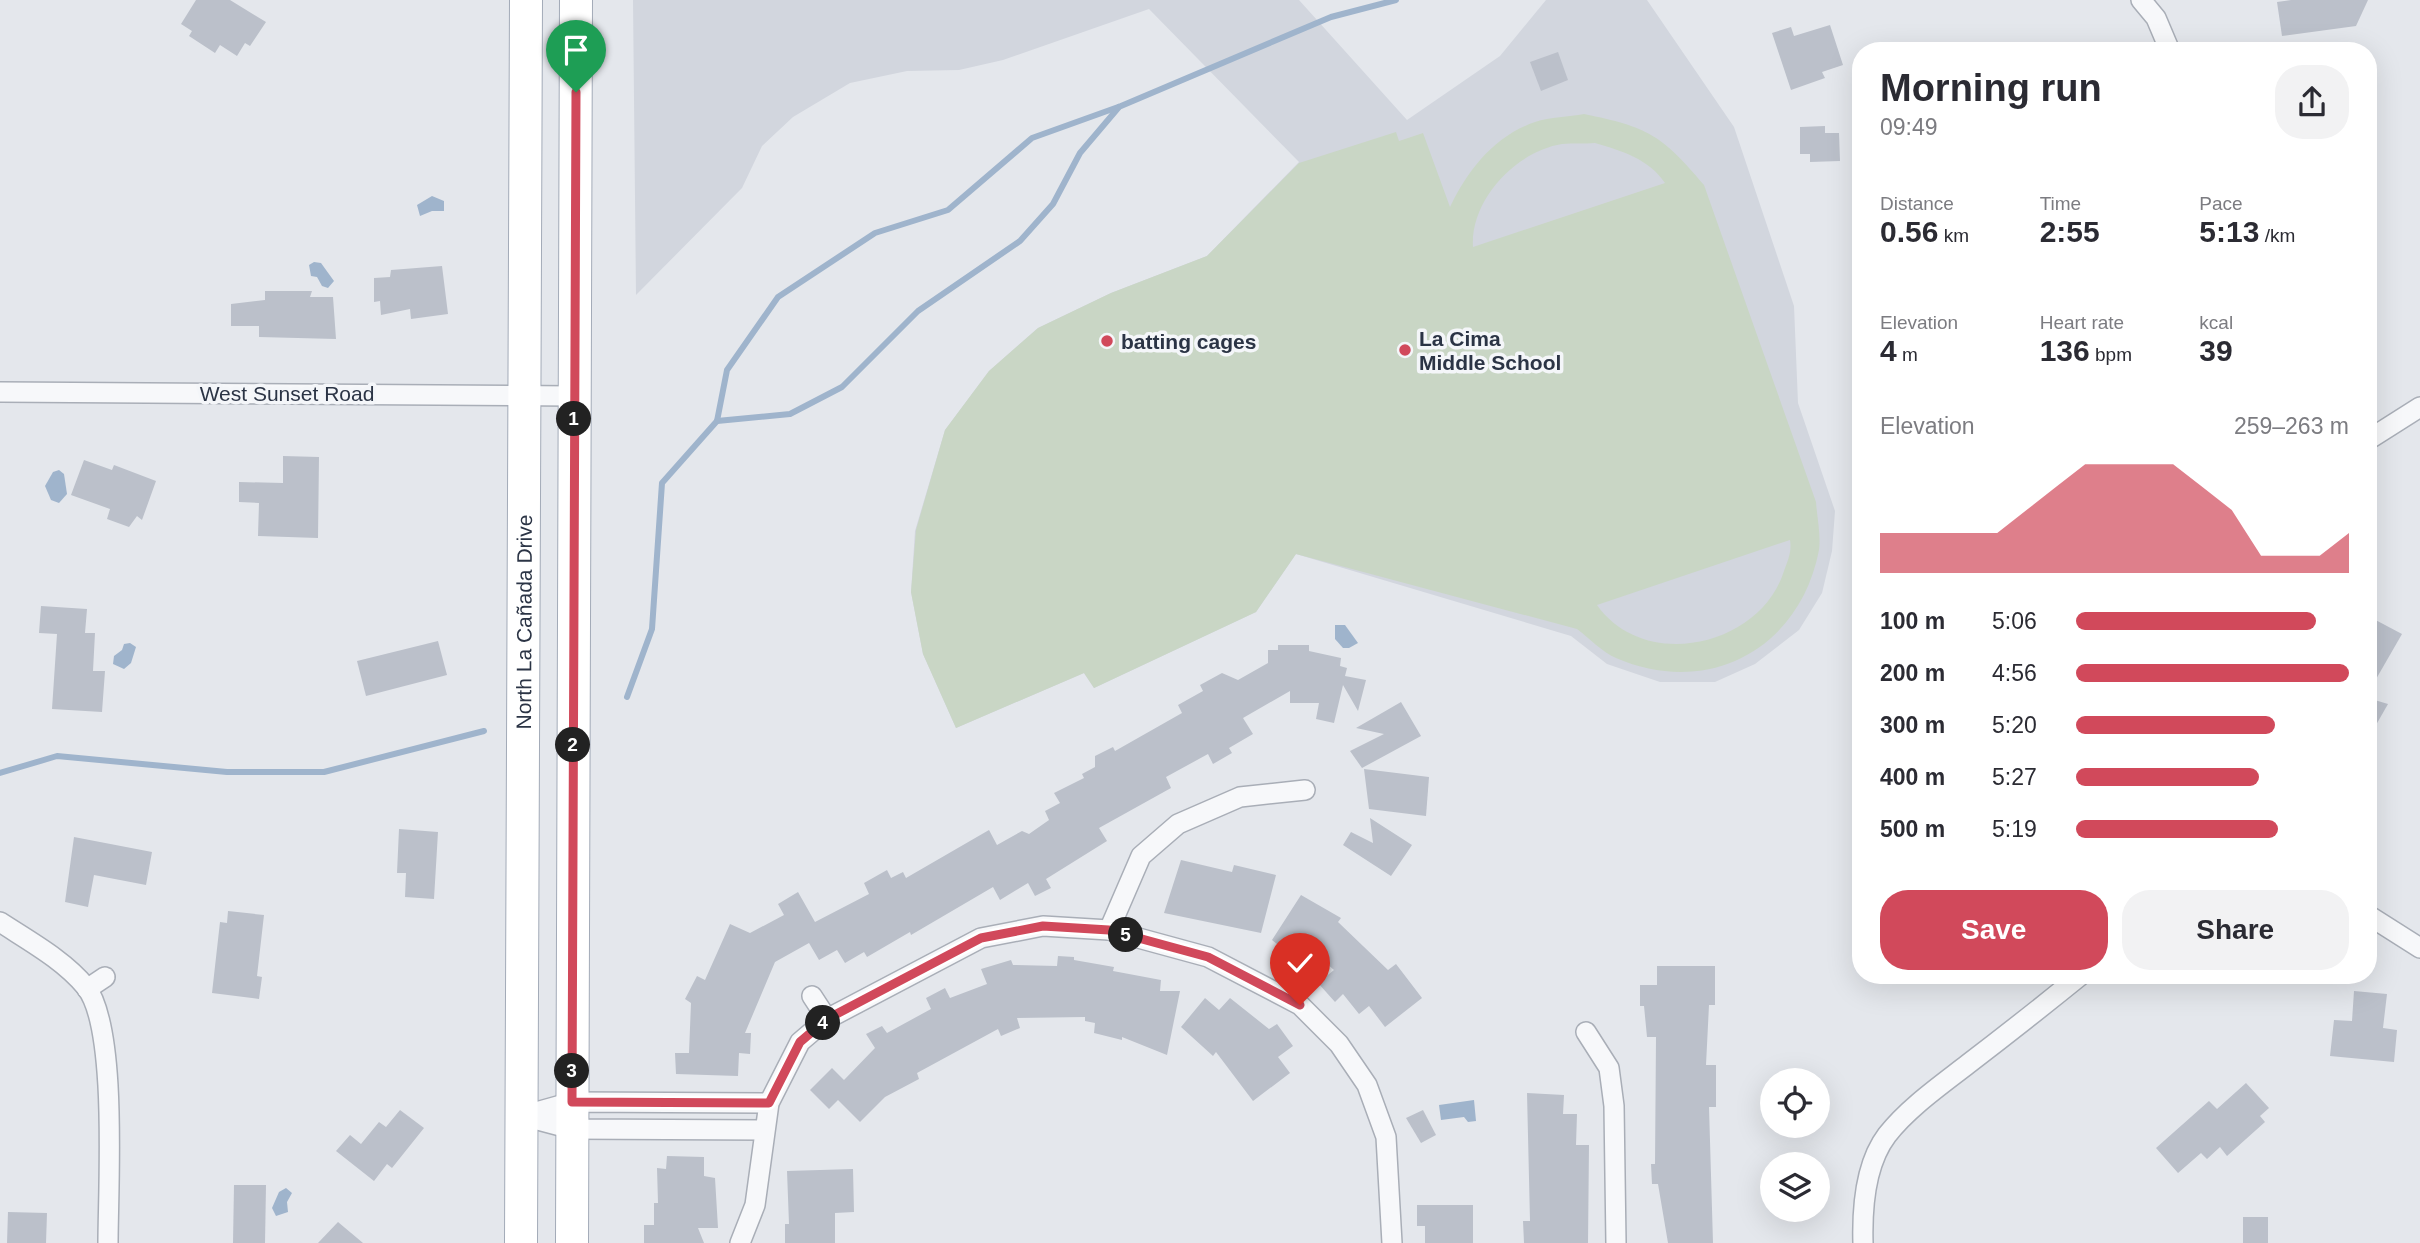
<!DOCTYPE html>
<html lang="en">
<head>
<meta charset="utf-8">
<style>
	:root { --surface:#fff; --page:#f2f2f3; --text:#2b2b33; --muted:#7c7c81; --accent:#d1495b }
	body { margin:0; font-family:Helvetica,sans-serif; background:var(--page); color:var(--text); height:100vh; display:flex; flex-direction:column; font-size:26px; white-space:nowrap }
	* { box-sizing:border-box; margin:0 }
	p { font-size:23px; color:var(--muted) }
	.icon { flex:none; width:38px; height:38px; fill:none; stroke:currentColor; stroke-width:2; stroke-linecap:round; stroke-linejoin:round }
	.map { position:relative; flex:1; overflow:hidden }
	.sheet { position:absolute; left:1852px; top:42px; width:525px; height:942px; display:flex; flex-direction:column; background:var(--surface); border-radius:28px; box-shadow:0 7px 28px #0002 }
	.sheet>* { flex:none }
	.tools { position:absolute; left:1760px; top:1068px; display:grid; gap:14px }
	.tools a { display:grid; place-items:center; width:70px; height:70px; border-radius:50%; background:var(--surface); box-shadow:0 7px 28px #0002; font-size:35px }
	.pin { position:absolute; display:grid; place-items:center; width:60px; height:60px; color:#fff; margin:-72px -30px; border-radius:50% 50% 50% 0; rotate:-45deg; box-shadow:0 0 7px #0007 }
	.pin .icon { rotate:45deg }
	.km { position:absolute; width:35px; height:35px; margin:-18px; border-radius:50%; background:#222; color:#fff; font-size:19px; line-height:35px; text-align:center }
	.round { display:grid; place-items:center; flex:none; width:74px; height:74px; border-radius:28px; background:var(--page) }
	.overview { display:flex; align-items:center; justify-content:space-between; height:119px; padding:0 28px }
	h1 { font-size:38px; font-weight:700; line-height:52px }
	.stats { display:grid; grid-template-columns:repeat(3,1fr); gap:10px; height:119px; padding:7px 28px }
	.stats div { display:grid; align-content:center }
	.stats b { font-size:30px; font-weight:700 }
	.stats small { font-size:19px; font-weight:400 }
	.stats p { font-size:19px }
	.chart { height:196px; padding:14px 28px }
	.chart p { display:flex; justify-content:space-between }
	.chart svg { width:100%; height:126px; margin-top:7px; fill:var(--accent); opacity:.7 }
	.button { display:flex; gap:14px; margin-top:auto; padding:14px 28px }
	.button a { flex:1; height:80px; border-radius:28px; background:var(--accent); color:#fff; font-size:28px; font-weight:700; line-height:80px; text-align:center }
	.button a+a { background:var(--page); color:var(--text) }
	ul { padding:0 28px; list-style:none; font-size:23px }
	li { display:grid; grid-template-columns:112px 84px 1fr; align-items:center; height:52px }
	li i { height:18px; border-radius:9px; background:var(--accent) }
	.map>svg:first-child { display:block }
	.built { fill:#d2d6de }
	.green { fill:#c9d6c5; fill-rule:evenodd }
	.water { fill:#9fb4cc }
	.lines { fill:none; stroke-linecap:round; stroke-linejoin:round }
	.stream { stroke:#9fb4cc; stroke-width:6 }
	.building { fill:#bbc0ca }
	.street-casing { stroke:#a9aeb7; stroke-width:22 }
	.primary-casing { stroke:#a3abb8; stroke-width:34 }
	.street { stroke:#f7f8fa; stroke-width:19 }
	.primary { stroke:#fff; stroke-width:32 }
	.route-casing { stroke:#fff; stroke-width:14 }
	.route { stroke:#d1495b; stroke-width:9 }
	.poi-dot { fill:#d1495b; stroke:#f4f6f9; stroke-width:2.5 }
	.labels { text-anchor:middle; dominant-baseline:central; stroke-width:7; stroke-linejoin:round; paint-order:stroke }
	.poi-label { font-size:21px; font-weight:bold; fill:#2b3445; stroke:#f4f6f9; text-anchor:start }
	.street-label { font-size:21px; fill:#2b3445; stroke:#f4f6f9 }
</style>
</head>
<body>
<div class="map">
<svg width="2420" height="1243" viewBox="0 0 2420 1243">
	<rect width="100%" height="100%" fill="#e4e7ec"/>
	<path class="built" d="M633,0H1299L1407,120L1500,56L1546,0H1647L1734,127L1794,306L1798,403L1835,511L1832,551L1822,593L1799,630L1755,664L1715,682H1660L1607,664L1571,636L1296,554L1256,612L1094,688L1084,673L956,728L923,654L911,592L915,531L945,430L989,371L1038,328L1111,293L1207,256L1299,162L1149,9L1003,60L959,70L907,71L850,83L793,117L762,146L742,188L636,295Z"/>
	<path class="green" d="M1584,114C1648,127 1662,135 1704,185L1816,502C1817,517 1821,535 1819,550C1800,649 1708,698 1616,658C1602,652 1589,638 1577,629L1296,554L1256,612L1094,688L1084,673L956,728L923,654L911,592L916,530L945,430L989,371L1038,328L1111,293L1207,256L1299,163L1396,132L1399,141L1423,133L1450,207C1468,170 1494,136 1535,122C1550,117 1569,117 1584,114ZM1595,143C1622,151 1649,159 1665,183L1473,247C1470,199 1517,151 1562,144C1573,143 1584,144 1595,143ZM1790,540C1792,551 1788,560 1784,571C1761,646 1645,673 1597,605Z"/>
	<g class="water">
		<path d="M432,196L444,201V211H432L420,216L417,205Z"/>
		<path d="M314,262L321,263L334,281L328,288L322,286L317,277L311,276L309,265Z"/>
		<path d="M59,470L64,474L67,494L59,503L51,500L45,486L53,472Z"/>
		<path d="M1335,625H1345L1358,643L1349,648H1343L1335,639Z"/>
		<path d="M130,643L136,647L131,663L124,669L113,664L114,656L122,650L124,644Z"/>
		<path d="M1474,1100L1476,1121L1468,1122L1464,1117L1441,1120L1439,1105Z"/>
		<path d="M286,1188L292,1193L287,1202L288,1212L276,1216L272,1208L279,1192Z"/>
	</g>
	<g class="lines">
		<g class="stream">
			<path d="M717,421L790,414L842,387L918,311L1020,241L1053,204L1080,153L1119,107"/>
			<path d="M627,697L652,629L662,483L717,421L727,370L778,297L875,233L948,210L1032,138L1121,106L1331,17L1396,0"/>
			<path d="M0,773L57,756L227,772H324L484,731"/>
		</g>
	</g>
	<g class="building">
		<path d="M196,0H230L266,22L250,46L245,43L237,56L220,45L215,53L189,36L192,31L181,24Z"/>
		<path d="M2291,0H2368L2356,26L2282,36L2277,2Z"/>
		<path d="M1830,25L1843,65L1822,72L1825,78L1791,90L1772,33L1791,27L1794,36Z"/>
		<path d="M1558,52L1568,80L1541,91L1530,62Z"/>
		<path d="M1825,126V133H1839L1840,161L1810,162V154H1800V127Z"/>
		<path d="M442,266L448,314L411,319L410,309L381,315L380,301L374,302V278L390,277L391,270Z"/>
		<path d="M265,291H312L310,297H333L336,339L259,337V326H231V304L265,300Z"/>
		<path d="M283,456L319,457L318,538L258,536L259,503L239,502V482L283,483Z"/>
		<path d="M84,460L112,470L114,465L156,481L142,520L137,516L129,527L107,519L110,509L71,495Z"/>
		<path d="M41,606L87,609L85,633H95L93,671H105L102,712L52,709L57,634L39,633Z"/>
		<path d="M2368,616L2402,634L2368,693Z"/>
		<path d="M438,641L447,675L366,696L357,661Z"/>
		<path d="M1278,645H1309V651L1341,658L1340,666L1347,668L1345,676L1366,680L1358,711L1343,685L1334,723L1316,719L1319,703H1290V691L1243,718L1253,734L1229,748L1232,753L1213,764L1208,754L1166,777L1171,788L1099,828L1107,841L1046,879L1051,888L1035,896L1028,883L1000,900L993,887L911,935L910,932L867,957L864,952L845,963L837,950L819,960L809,943L775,962L745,1033H751L750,1054L739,1053L738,1076L676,1074L675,1053H689L691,1003L685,999L697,976L705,980L730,924L750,933L784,915L778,904L798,892L815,922L869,894L864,883L887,870L891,878L903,872L906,878L989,830L997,845L1022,831L1029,834L1049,820L1045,811L1060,803L1054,793L1084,778L1082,774L1095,767V756L1113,747L1115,751L1182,713L1178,705L1203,691L1200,685L1222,673L1238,680L1268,663V650H1278Z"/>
		<path d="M2368,698L2388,704L2368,739Z"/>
		<path d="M1401,702L1421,736L1362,768L1350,751L1384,734L1356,728Z"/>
		<path d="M1364,769L1429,777L1426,816L1369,809Z"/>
		<path d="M1370,818L1412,845L1391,876L1343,845L1351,832L1373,843Z"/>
		<path d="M399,829L438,832L434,899L405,897L406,873H397Z"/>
		<path d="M74,837L152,852L146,885L94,875L88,907L65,902Z"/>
		<path d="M1181,860L1232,872L1234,865L1276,875L1261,933L1164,913Z"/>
		<path d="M1301,895L1341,918L1338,922L1388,970L1396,964L1422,998L1385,1027L1369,1006L1359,1014L1343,994L1335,1002L1318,983L1334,970L1297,938L1287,952L1272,940Z"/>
		<path d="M228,911L264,915L257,976L262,977L259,999L212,993L220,922L227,923Z"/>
		<path d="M1058,956L1074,957V960L1114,967L1113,971L1161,980L1160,991H1180L1167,1055L1122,1037V1040L1094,1033L1095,1023L1085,1021V1017L1017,1018L1020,1028L1001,1036L998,1029L917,1073L919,1079L885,1097L860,1122L838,1100L829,1109L810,1090L832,1068L844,1080L875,1048L866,1034L882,1026L887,1033L931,1009L926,998L945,988L950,998L987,984L981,969L1011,960L1013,965L1057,966Z"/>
		<path d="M1657,966H1715V1005H1709L1706,1065H1716V1107H1709L1713,1243H1668L1658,1184H1652L1651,1164H1655L1656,1037H1647L1644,1006H1640V985H1657Z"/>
		<path d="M2354,991L2387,994L2383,1028L2397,1030L2394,1062L2330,1056L2334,1020L2352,1021Z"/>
		<path d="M1205,998L1219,1010L1230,998L1269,1029L1277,1024L1293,1046L1278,1057L1290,1073L1253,1101L1216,1052L1213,1056L1181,1027Z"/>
		<path d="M2246,1083L2269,1108L2260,1116L2265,1122L2227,1156L2220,1147L2207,1159L2201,1153L2178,1173L2156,1148L2209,1101L2217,1109Z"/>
		<path d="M1527,1093L1564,1095L1563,1114H1577L1576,1145H1589L1588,1243H1524L1523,1221H1530Z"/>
		<path d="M400,1110L424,1128L392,1168L387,1164L374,1181L336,1151L350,1135L361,1144L379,1122L386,1127Z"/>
		<path d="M1423,1110L1436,1135L1421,1143L1406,1118Z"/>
		<path d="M667,1156L704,1157V1176L715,1178L718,1228H698L704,1243H644V1225H654V1203H658L657,1168L666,1169Z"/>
		<path d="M853,1169L854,1212L835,1213V1243H785V1224H789L787,1171Z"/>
		<path d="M234,1185H266L265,1243H233Z"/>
		<path d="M1417,1205H1473V1243H1425V1226H1417Z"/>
		<path d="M8,1212L47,1213L46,1243H7Z"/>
		<rect x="2243" y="1217" width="25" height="26"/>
		<path d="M338,1222L363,1243H318Z"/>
	</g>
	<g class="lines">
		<g class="street-casing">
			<g id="street">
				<path d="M2141,0L2156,18L2170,51"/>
				<path d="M0,392L574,396"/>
				<path d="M2368,440L2420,407"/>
				<path d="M2368,915L2420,948"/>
				<path d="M0,922C29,941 64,960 86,987C118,1028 108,1188 108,1243"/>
				<path d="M1109,930L1141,856L1178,824L1240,797L1305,790"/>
				<path d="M87,989L105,977"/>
				<path d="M812,996L827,1019"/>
				<path d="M1586,1032L1609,1068L1614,1106L1616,1243"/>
				<path d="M522,1116L572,1102L769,1103"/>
				<path d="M523,1116L572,1129L764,1130"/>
				<path d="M740,1243L755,1205L769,1103L800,1042L827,1019L981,938L1043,926L1109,930L1208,957L1300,1005L1339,1044L1367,1085L1386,1137L1392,1243"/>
				<path d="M1863,1243C1862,1208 1865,1164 1887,1135C1908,1108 1941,1085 1968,1064C2006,1035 2044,1005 2081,975"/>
			</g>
		</g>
		<g class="primary-casing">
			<g id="primary">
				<path id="s1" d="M521,1243L526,0"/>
				<path d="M572,1243L576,0"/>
			</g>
		</g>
		<use href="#street" class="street"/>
		<use href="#primary" class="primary"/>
	</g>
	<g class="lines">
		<g class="route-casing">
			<path id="route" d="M576,92L572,1102L769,1103L800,1042L827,1019L981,938L1043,926L1109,930L1208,957L1300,1005"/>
		</g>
		<use href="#route" class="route"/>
	</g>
	<g class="poi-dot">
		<circle cx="1107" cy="341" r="7"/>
		<circle cx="1405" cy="350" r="7"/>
	</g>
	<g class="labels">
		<g class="poi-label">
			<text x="1419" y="338">La Cima<tspan x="1419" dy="24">Middle School</tspan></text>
			<text x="1121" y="341">batting cages</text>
		</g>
		<g class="street-label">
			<text x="287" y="393">West Sunset Road</text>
			<text stroke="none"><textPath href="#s1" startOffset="621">North La Cañada Drive</textPath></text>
		</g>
	</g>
</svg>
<div class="tools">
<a><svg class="icon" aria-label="locate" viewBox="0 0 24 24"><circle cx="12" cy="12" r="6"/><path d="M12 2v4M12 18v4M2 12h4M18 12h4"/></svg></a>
<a><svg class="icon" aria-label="layers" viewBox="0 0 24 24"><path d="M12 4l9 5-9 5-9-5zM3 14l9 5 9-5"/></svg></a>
</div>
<div class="pin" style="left:576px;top:92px;background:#1e9e55"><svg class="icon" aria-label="arrive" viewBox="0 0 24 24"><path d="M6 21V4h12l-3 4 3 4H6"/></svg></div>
<div class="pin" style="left:1300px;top:1005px;background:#d93025"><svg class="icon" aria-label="check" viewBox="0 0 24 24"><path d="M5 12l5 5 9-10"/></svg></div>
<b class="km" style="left:574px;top:419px">1</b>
<b class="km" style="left:573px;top:745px">2</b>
<b class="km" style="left:572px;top:1071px">3</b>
<b class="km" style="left:823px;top:1023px">4</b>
<b class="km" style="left:1126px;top:935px">5</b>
<section class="sheet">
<div class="overview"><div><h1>Morning run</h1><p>09:49</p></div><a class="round"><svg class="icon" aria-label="share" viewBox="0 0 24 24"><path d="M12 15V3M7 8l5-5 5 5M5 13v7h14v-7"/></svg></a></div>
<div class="stats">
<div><p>Distance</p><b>0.56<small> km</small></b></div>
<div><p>Time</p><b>2:55</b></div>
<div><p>Pace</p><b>5:13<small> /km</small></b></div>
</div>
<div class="stats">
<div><p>Elevation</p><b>4<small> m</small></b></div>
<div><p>Heart rate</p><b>136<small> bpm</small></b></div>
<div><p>kcal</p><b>39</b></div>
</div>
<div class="chart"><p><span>Elevation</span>259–263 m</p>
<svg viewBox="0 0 160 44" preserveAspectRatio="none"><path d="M0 44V30L10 30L20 30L30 30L40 30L50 22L60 14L70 6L80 6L90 6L100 6L110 14L120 22L130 38L140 38L150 38L160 30V44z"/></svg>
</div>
<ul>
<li><b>100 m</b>5:06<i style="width:88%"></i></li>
<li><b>200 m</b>4:56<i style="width:100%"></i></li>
<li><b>300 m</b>5:20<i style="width:73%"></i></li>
<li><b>400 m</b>5:27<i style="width:67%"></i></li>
<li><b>500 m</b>5:19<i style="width:74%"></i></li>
</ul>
<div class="button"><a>Save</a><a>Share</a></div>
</section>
</div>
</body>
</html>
